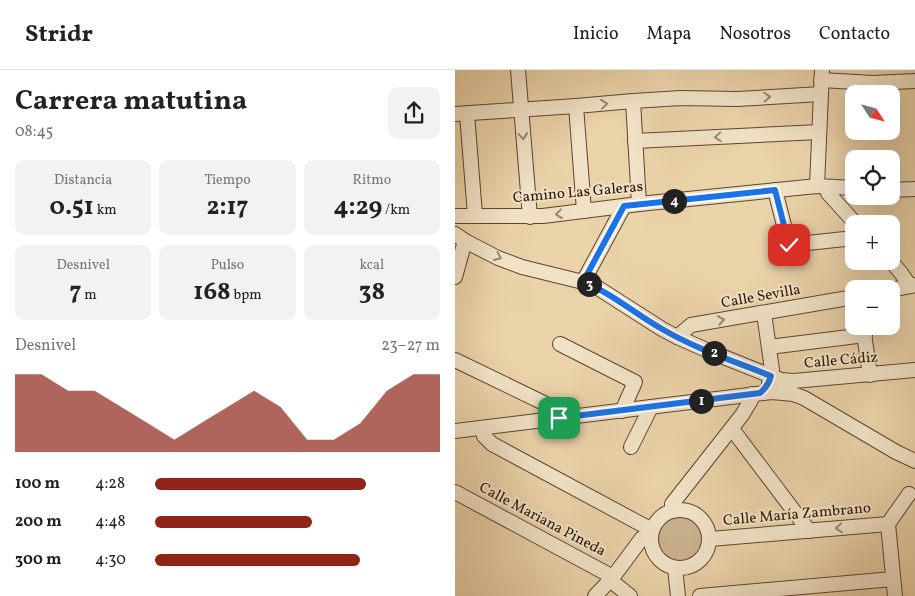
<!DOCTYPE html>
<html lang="es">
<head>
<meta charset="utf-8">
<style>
	:root { --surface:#fff; --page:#f2f2f2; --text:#222; --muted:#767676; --line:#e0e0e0; --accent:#8f2418 }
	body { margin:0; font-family:Vollkorn,serif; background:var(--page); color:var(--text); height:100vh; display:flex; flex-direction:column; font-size:19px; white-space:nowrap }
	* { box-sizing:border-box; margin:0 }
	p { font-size:16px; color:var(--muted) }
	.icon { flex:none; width:28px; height:28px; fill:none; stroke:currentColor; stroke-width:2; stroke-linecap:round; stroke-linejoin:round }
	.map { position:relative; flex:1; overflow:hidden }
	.drawer { display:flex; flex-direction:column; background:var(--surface); width:455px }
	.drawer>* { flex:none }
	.needle { width:32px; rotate:126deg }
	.tools { position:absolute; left:390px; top:15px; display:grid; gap:10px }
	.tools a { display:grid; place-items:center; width:55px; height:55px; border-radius:10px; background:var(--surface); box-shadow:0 5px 20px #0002; font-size:25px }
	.pin { position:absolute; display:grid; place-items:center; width:42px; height:42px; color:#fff; margin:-21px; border-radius:10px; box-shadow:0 2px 8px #0006 }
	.km { position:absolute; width:25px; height:25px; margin:-12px; border-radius:50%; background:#222; color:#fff; font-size:14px; line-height:25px; text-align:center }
	.round { display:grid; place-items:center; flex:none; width:52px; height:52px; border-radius:10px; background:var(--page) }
	.head { display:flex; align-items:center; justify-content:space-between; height:85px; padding:0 15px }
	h1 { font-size:28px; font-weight:700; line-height:38px }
	.stats { display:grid; grid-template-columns:repeat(3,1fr); gap:8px; height:85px; padding:5px 15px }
	.stats div { display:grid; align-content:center; border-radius:10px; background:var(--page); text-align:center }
	.stats b { font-size:25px; font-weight:700 }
	.stats small { font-size:14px; font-weight:400 }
	.stats p { font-size:14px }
	.chart { height:140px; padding:10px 15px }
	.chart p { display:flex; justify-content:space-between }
	.chart svg { width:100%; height:90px; margin-top:5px; fill:var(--accent); opacity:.7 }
	ul { padding:0 15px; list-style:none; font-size:16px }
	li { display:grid; grid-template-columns:80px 60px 1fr; align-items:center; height:38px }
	li i { height:12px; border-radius:6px; background:var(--accent) }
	header { display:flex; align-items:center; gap:30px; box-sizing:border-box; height:70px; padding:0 25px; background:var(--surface); border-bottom:1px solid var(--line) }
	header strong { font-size:24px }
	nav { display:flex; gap:28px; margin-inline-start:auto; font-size:18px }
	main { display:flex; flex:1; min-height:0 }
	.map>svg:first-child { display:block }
	.green { fill:#cab28e; stroke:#7b644b }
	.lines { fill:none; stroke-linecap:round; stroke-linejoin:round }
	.minor-casing { stroke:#5c4430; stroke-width:16 }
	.minor { stroke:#f1e2c7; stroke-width:14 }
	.oneway { stroke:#988671 }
	.route-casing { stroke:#fff; stroke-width:10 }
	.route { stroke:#1a73e8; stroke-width:6 }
	.labels { text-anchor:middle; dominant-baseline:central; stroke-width:4; stroke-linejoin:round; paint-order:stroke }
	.street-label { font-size:15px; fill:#2c1508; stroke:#f1e2c7 }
</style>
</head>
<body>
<header>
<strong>Stridr</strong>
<nav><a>Inicio</a><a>Mapa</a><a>Nosotros</a><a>Contacto</a></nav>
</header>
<main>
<section class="drawer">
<div class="head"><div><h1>Carrera matutina</h1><p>08:45</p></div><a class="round"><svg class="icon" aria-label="share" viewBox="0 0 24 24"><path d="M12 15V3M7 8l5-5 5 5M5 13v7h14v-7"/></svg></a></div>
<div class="stats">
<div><p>Distancia</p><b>0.51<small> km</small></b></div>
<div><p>Tiempo</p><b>2:17</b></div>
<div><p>Ritmo</p><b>4:29<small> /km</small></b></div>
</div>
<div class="stats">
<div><p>Desnivel</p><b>7<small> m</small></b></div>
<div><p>Pulso</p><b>168<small> bpm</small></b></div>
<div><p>kcal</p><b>38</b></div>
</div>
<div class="chart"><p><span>Desnivel</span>23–27 m</p>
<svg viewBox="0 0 160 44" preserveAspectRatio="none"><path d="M0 44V6L10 6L20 14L30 14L40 22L50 30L60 38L70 30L80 22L90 14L100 22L110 38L120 38L130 30L140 14L150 6L160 6V44z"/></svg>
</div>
<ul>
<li><b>100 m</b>4:28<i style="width:74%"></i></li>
<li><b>200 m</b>4:48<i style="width:55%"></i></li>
<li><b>300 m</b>4:30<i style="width:72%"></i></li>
</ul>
</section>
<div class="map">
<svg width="460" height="526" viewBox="0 0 460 526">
	<rect width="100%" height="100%" fill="#ead2a9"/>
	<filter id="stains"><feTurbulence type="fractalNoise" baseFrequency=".004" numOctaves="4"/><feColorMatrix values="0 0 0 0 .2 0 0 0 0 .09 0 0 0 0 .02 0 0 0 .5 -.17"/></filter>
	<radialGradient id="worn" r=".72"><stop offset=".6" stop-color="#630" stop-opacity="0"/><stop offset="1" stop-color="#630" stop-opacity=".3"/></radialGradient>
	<circle class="green" cx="225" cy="469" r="24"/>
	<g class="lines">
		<g class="minor-casing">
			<g id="minor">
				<path d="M63,0L75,147"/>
				<path d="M366,10L418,13L460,11"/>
				<path d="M178,31L184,134"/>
				<path d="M121,36L129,141"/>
				<path d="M0,44L121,36L178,31L226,28L282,29L366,24"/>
				<path d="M12,44L20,145"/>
				<path d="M180,71L364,62"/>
				<path d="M362,116L367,0"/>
				<path d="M373,117V123L401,154"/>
				<path d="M320,120L334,175L399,168"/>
				<path d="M436,120L460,119"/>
				<path d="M0,146H88L184,134L362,116L399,118"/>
				<path d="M0,164L10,171L43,188L67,197L128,212L143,218L207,259L222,267L256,282L326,310L339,311L460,300"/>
				<path d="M436,191L446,203L455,216"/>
				<path d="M0,207L10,171"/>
				<path d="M128,212L169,136"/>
				<path d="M436,220L460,215"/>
				<path d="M309,243L317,300L314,313"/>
				<path d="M408,257L415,305"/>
				<path d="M222,267L236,255L399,227"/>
				<path d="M105,274L180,312L167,341"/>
				<path d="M314,277L410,265"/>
				<path d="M0,290L97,337L102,342L104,348"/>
				<path d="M27,358L29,366L37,374L197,460"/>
				<path d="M277,359L354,461"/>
				<path d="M0,361L317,322L338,324L349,328L441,382L460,391"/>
				<path d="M176,377L196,337"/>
				<path d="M0,422L158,507"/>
				<circle cx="225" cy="469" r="29"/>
				<path d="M218,440L217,434L287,345L296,330L297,324"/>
				<path d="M255,469L433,454"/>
				<path d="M220,498L223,526"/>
				<path d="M155,510L175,526"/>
				<path d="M140,526L158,507L187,468H196"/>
				<path d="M245,526L438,509"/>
				<path d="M440,526L433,454L454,424"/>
			</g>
		</g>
		<use href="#minor" class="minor"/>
	</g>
	<defs><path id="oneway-chevron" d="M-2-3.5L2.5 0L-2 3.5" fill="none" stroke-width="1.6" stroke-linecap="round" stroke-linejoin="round" transform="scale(1.25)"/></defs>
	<g class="oneway">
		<use href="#oneway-chevron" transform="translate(312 27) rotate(-3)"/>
		<use href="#oneway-chevron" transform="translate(149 34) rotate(-6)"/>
		<use href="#oneway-chevron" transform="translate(68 66) rotate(85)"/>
		<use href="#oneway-chevron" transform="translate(263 67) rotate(177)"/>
		<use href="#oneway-chevron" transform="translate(104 144) rotate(173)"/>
		<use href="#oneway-chevron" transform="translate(43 187) rotate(24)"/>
		<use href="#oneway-chevron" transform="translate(266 250) rotate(-9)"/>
		<use href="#oneway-chevron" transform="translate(384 458) rotate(175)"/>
	</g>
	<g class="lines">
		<g class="route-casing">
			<path id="route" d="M104,348L305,323C311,318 314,314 316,306C279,291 241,279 207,259C180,244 157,223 128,212L169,136L320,120L334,175"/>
		</g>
		<use href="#route" class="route"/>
	</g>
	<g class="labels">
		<g class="street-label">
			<text transform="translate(123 123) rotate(-5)">Camino Las Galeras</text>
			<text transform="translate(306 227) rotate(-10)">Calle Sevilla</text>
			<text transform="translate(386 291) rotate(-5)">Calle Cádiz</text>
			<text transform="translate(342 445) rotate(-5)">Calle María Zambrano</text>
			<text transform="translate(87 450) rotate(28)">Calle Mariana Pineda</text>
		</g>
	</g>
	<rect width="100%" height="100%" filter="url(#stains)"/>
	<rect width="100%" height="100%" fill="url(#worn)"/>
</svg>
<div class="tools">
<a><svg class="needle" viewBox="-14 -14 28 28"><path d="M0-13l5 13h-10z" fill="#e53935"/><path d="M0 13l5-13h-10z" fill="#767676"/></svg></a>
<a><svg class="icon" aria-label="locate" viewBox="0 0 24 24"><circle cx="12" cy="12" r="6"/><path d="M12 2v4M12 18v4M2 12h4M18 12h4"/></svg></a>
<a>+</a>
<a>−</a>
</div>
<div class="pin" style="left:104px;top:348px;background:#1e9e55"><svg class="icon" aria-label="arrive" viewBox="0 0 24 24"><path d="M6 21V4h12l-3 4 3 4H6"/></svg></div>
<div class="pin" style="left:334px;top:175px;background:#d93025"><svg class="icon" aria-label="check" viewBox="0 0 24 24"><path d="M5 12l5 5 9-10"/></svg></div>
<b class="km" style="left:246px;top:331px">1</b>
<b class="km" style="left:259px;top:283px">2</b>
<b class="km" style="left:134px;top:214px">3</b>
<b class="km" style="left:219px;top:131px">4</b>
</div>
</main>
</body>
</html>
